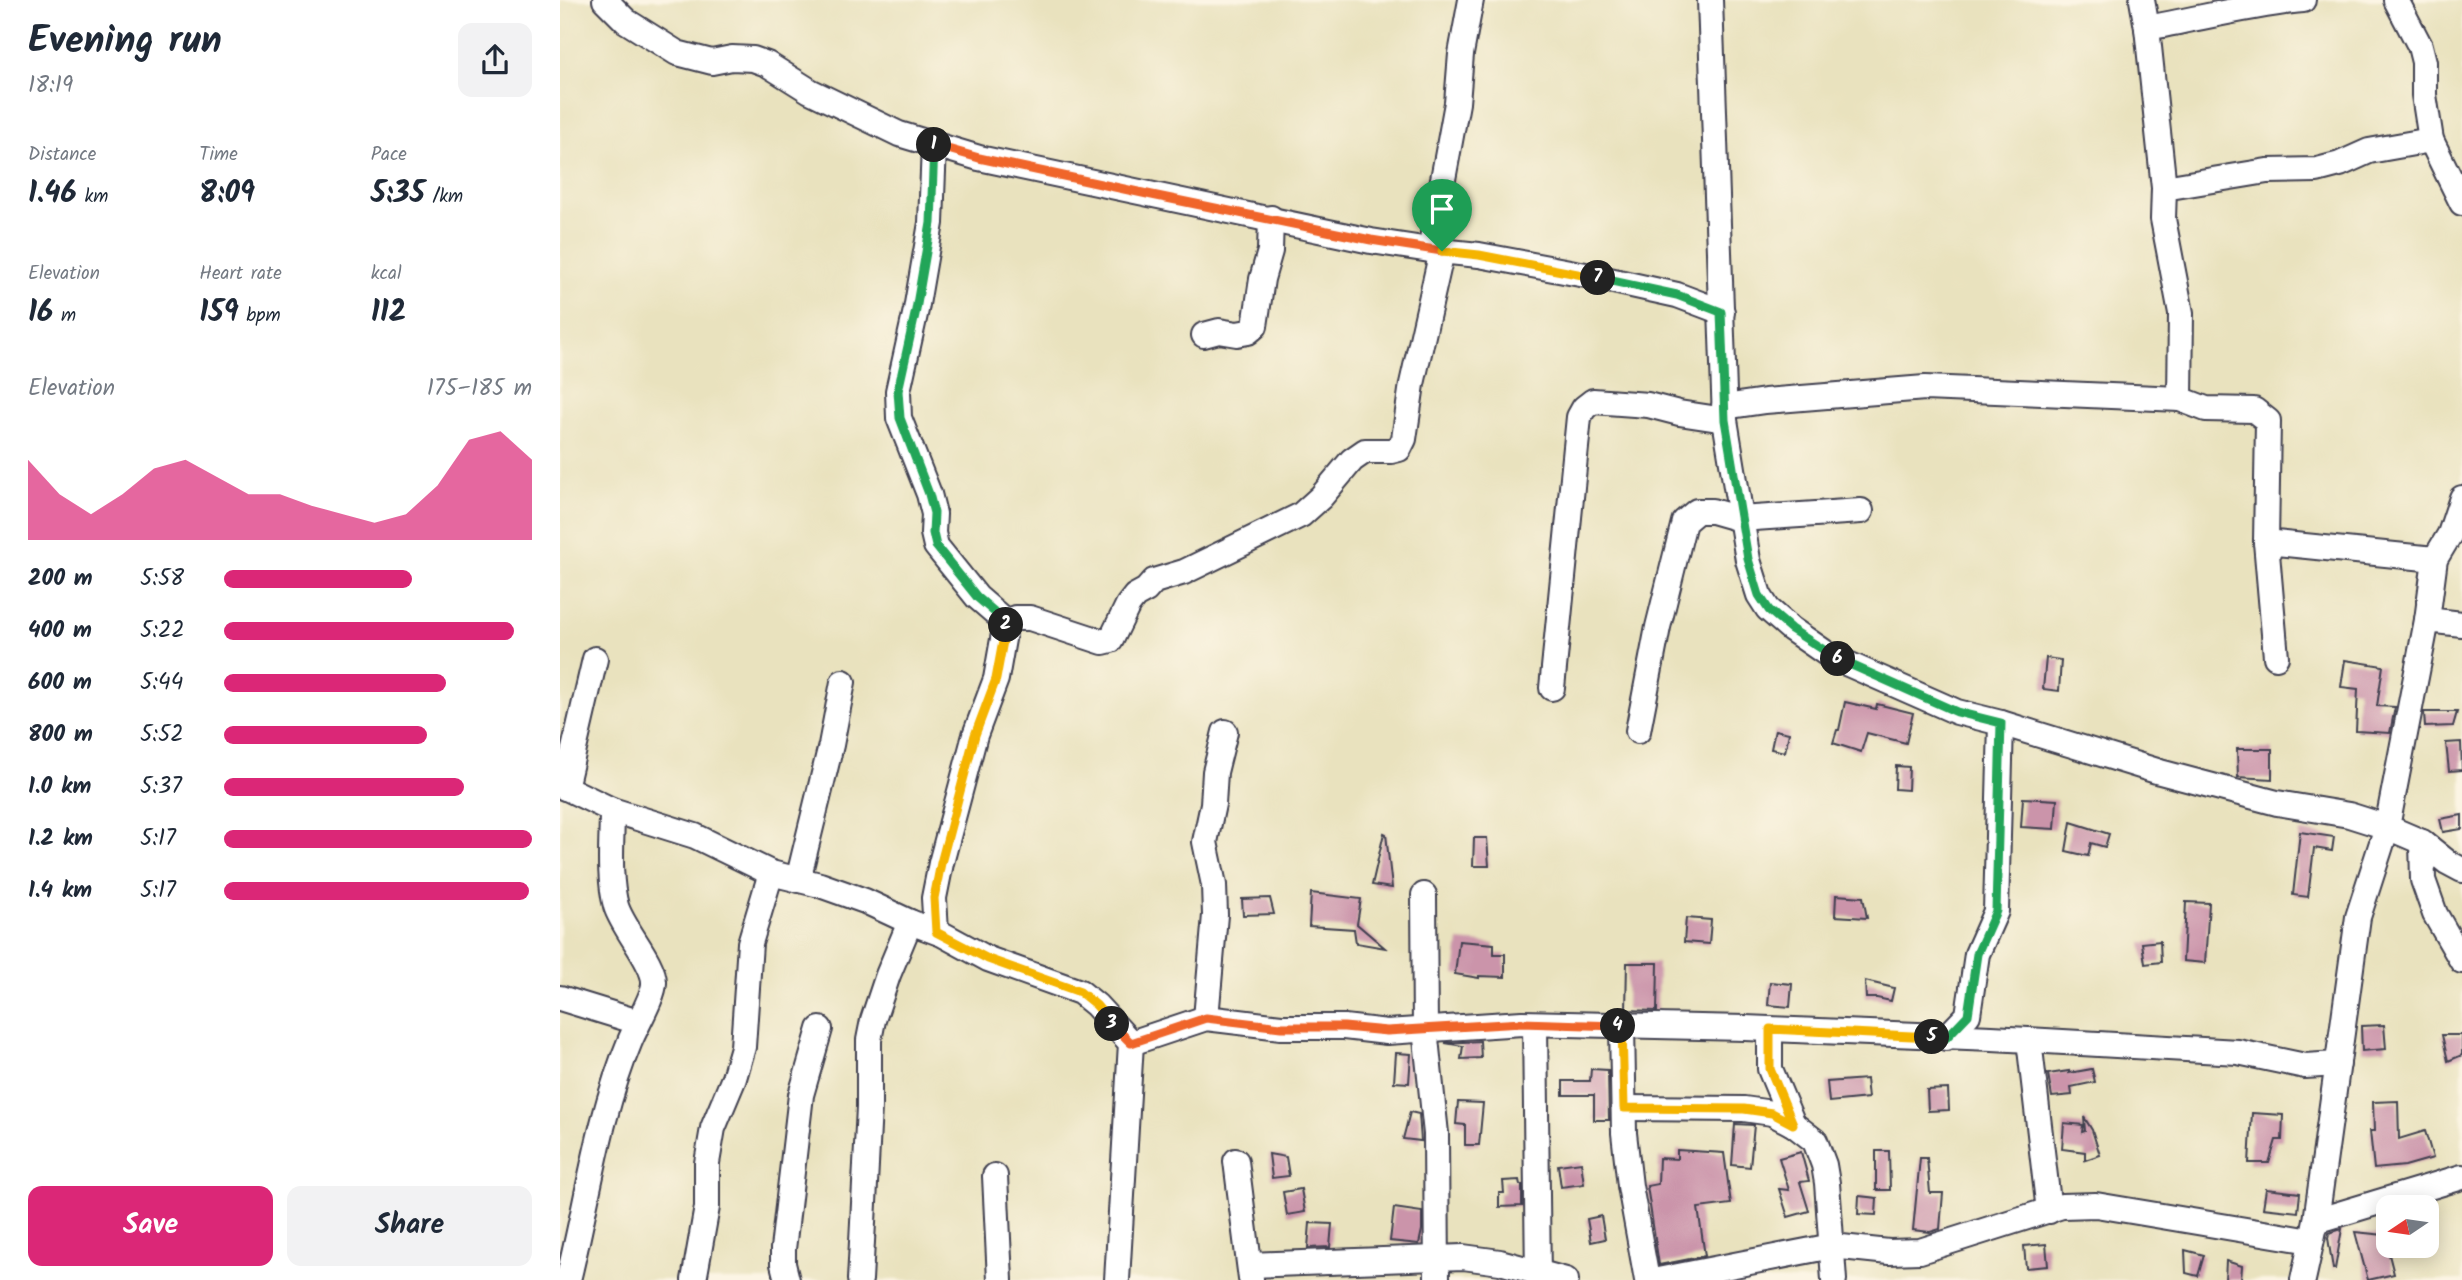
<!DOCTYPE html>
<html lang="en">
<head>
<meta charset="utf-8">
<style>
	:root { --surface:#fff; --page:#f2f2f3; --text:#1f2937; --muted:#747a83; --accent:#db2777 }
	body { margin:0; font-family:Kalam,sans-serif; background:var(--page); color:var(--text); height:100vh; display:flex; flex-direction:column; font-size:26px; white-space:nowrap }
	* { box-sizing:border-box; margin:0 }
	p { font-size:23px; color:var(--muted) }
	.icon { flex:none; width:38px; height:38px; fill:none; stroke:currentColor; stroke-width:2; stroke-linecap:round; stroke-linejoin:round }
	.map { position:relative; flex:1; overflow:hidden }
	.drawer { display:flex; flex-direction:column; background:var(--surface); width:560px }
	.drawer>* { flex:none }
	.needle { width:46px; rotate:257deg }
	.controls { position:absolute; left:1816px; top:1195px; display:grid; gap:14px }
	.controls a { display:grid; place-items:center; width:63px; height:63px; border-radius:14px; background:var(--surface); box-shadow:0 4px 18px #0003; font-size:35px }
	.pin { position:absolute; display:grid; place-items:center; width:60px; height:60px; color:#fff; margin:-72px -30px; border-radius:50% 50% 50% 0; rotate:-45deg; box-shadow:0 0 7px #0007 }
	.pin .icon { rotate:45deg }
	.km { position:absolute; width:35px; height:35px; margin:-18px; border-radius:50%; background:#222; color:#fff; font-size:19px; line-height:35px; text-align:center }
	.round { display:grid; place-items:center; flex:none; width:74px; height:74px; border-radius:14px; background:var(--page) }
	.summary { display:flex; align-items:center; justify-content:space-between; height:119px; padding:0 28px }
	h1 { font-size:38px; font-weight:800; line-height:52px }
	.stats { display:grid; grid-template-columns:repeat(3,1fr); gap:10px; height:119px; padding:7px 28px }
	.stats div { display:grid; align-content:center }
	.stats b { font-size:30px; font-weight:800 }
	.stats small { font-size:19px; font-weight:400 }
	.stats p { font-size:19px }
	.chart { height:196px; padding:14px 28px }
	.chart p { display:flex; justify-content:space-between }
	.chart svg { width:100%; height:126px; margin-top:7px; fill:var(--accent); opacity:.7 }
	.action { display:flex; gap:14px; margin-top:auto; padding:14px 28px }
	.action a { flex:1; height:80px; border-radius:14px; background:var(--accent); color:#fff; font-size:28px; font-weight:800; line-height:80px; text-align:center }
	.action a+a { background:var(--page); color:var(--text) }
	ul { padding:0 28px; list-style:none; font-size:23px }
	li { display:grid; grid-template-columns:112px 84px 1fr; align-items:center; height:52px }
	li i { height:18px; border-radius:9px; background:var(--accent) }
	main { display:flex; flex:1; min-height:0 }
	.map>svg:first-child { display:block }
	.building { fill:#cb94aa }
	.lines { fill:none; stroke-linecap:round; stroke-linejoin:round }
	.minor-casing { stroke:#403f4f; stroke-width:28 }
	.minor { stroke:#fff; stroke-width:24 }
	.split-1-casing { stroke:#fff; stroke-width:14 }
	.split-2-casing { stroke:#fff; stroke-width:14 }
	.split-3-casing { stroke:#fff; stroke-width:14 }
	.split-4-casing { stroke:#fff; stroke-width:14 }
	.split-5-casing { stroke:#fff; stroke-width:14 }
	.split-6-casing { stroke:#fff; stroke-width:14 }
	.split-7-casing { stroke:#fff; stroke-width:14 }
	.split-8-casing { stroke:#fff; stroke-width:14 }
	.split-1 { stroke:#f0652b; stroke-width:9 }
	.split-2 { stroke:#22a559; stroke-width:9 }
	.split-3 { stroke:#f5b400; stroke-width:9 }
	.split-4 { stroke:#f0652b; stroke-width:9 }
	.split-5 { stroke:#f5b400; stroke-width:9 }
	.split-6 { stroke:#22a559; stroke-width:9 }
	.split-7 { stroke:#22a559; stroke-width:9 }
	.split-8 { stroke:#f5b400; stroke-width:9 }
</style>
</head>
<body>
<main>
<section class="drawer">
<div class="summary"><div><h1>Evening run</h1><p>18:19</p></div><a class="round"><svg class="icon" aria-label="share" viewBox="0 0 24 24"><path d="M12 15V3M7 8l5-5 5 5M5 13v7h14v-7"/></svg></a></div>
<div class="stats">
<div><p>Distance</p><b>1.46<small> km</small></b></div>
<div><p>Time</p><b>8:09</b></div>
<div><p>Pace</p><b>5:35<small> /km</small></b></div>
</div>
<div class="stats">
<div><p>Elevation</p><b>16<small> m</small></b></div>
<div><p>Heart rate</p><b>159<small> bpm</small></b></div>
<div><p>kcal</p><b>112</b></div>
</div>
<div class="chart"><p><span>Elevation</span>175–185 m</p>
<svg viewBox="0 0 160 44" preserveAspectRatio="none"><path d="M0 44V16L10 28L20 35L30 28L40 19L50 16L60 22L70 28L80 28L90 32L100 35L110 38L120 35L130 25L140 9L150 6L160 16V44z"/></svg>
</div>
<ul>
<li><b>200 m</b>5:58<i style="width:61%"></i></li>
<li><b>400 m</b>5:22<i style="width:94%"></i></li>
<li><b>600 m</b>5:44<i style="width:72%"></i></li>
<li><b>800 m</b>5:52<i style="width:66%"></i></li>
<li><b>1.0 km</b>5:37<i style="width:78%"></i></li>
<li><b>1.2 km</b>5:17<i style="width:100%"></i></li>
<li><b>1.4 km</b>5:17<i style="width:99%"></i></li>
</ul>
<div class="action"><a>Save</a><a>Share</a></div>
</section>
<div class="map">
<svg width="1902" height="1280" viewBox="0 0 1902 1280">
	<rect width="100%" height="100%" fill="#fcf5e5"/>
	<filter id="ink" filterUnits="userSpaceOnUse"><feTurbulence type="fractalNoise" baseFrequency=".0143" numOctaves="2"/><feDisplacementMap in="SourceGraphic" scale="14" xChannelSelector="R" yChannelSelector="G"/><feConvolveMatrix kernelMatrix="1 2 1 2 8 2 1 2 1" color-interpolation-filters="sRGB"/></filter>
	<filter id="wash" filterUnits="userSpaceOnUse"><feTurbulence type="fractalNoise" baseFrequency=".00686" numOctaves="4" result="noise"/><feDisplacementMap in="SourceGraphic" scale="28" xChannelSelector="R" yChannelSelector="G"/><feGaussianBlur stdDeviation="1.57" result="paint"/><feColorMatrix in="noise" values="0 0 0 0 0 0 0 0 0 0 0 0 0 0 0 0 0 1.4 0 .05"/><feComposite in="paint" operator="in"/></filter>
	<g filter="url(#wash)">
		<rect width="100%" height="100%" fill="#e9e2be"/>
		<g id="blocks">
			<g class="building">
				<path d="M1486,658L1501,660L1499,691L1483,689Z"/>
				<path d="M1785,660L1823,666L1817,706L1835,707L1830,733L1796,731L1798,689L1781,687Z"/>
				<path d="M1285,702L1316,709L1317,704L1353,713L1346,743L1307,733L1301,752L1273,743L1277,730H1279Z"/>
				<path d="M1864,712H1897L1893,726L1865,727Z"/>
				<path d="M1215,730L1229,733L1225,752L1211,749Z"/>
				<path d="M1901,742L1902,770L1889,771L1886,743Z"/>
				<path d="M1677,749H1712V779L1678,777Z"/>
				<path d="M1336,766L1349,767L1348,790L1335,789Z"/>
				<path d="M1463,798L1497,800L1495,829L1461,827Z"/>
				<path d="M1902,815V829L1883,832L1880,819Z"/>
				<path d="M1511,822L1549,834L1545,847L1531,843L1528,856L1506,851Z"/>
				<path d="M1740,832L1774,837L1772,851L1754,848L1748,897L1733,895Z"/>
				<path d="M824,833L826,834L832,888L812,885Z"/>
				<path d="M914,838H927L929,866H913Z"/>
				<path d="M751,893L801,899L797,924L825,948L796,943L794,929L749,926Z"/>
				<path d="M1276,895L1303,897L1307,918L1275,916Z"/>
				<path d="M710,898L714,914L683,915L682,899Z"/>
				<path d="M1626,902L1649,903L1645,963L1623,961Z"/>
				<path d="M1126,918L1151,920L1149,944L1124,942Z"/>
				<path d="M899,941L934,944V954H945V977L919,976V978L895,974Z"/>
				<path d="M1600,941L1601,962L1585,964L1582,943Z"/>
				<path d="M1067,963H1098L1097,1011L1066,1010Z"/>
				<path d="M1305,981L1334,988L1331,1001L1317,998H1306Z"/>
				<path d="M1210,982L1232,984L1230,1007L1208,1005Z"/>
				<path d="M1824,1025L1826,1049L1802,1051L1801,1026Z"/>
				<path d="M1882,1035H1902V1055L1888,1061Z"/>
				<path d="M920,1041L921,1058L901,1059L903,1046L885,1043Z"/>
				<path d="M836,1053L851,1054L849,1083L834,1082Z"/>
				<path d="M1031,1069L1048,1070L1049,1120H1034V1095H1003V1081H1030Z"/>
				<path d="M1532,1069L1535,1082L1511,1087L1512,1095L1492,1097L1488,1074L1509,1071V1073Z"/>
				<path d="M1306,1079L1308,1098L1269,1102L1267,1082Z"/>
				<path d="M1388,1089L1389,1110L1368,1111L1367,1090Z"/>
				<path d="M1838,1101L1839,1139L1865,1131L1873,1158L1845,1166L1814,1169L1810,1131H1814L1813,1102Z"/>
				<path d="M898,1102L923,1103L919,1145H905V1125L896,1124Z"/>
				<path d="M850,1112L859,1114L861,1141L843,1139Z"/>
				<path d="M1692,1113L1723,1115L1722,1140H1716L1709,1163H1689Z"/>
				<path d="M1524,1117L1532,1130L1540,1155L1525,1160V1152L1502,1149L1504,1123L1523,1125L1522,1132L1525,1131Z"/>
				<path d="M1175,1124L1194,1125L1190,1167L1172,1165Z"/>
				<path d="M1117,1150L1164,1153L1171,1204L1138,1208L1145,1256L1099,1265L1087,1186L1098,1184L1099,1158L1117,1159Z"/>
				<path d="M1316,1151H1329L1330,1190H1316Z"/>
				<path d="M1241,1152L1249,1181L1240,1182L1249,1211L1228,1217L1219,1189L1229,1190L1219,1158Z"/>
				<path d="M709,1154L726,1157L729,1176L712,1178Z"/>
				<path d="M1360,1158H1367L1370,1193H1383L1380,1229L1370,1232L1353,1230Z"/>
				<path d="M1021,1162L1024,1184L1001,1187L998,1165Z"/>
				<path d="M959,1180L960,1185H962V1206L939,1207V1193H944L943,1181Z"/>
				<path d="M741,1189L745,1212L727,1215L723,1192Z"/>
				<path d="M1706,1189L1740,1193L1738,1212L1703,1208Z"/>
				<path d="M1299,1196L1317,1198L1316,1215L1298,1214Z"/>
				<path d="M834,1208L862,1212V1230L859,1244L830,1241Z"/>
				<path d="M1041,1216L1045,1239L1031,1242L1027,1219Z"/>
				<path d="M750,1223L772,1224L770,1247L748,1248Z"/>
				<path d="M1782,1229L1775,1269H1773L1768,1238L1769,1233Z"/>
				<path d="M1795,1232L1824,1235L1834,1274L1808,1280Z"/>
				<path d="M1486,1244L1488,1266L1466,1268L1464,1246Z"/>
				<path d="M1625,1250L1644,1255L1638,1276L1626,1273Z"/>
				<path d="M1666,1261L1682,1266L1681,1280H1665Z"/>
			</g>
		</g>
	</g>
	<g filter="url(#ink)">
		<use href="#blocks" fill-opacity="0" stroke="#403f4f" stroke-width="2"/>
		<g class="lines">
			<g class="minor-casing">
				<g id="minor">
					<path d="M45,0L66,21L117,53L152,62L172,58L193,59L207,64L250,91L339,134L419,158L811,241L870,250L919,255L1031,276L1117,295L1162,312"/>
					<path d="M1150,0L1165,420L1188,560L1199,595L1208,609L1231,629L1270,656L1397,712L1441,723L1600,772L1717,803L1789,815L1827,827L1798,917L1756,1221L1743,1280"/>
					<path d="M1582,0L1587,28L1604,188"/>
					<path d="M1836,0L1860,46L1864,62V95L1871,140L1902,203"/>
					<path d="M1587,28C1639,19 1690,5 1743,0"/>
					<path d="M374,145L371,223L356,310L338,391L339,418L369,494L374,514L373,533L376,546L417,597L446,622"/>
					<path d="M870,250L897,103L901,54L911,0"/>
					<path d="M644,335L659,331L677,334L688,332L695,326L702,279L710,251L711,218"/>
					<path d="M1164,407L1205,401L1365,388L1620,399"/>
					<path d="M1902,498L1890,534L1875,559L1867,620L1827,827L1862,842L1887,862L1902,870"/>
					<path d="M1706,542L1875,559"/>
					<path d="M1867,620L1902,624"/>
					<path d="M446,622L455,618H470L543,642L551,640L568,605L575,596L586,590L594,581L624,572L741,515L761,497L792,460L805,451H831L839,449L844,439L852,384L882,251"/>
					<path d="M1716,657L1706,542L1708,421L1694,410L1646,409L1620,399L1621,313L1603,219L1604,188L1707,171L1757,170L1780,164L1809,151L1871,140"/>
					<path d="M992,688L1019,417L1024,408L1033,401L1088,405L1119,413L1165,420"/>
					<path d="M1078,731L1098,627L1124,522L1137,511H1152L1180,519L1301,511"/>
					<path d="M0,785L52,810L135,836L211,873L260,885L305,901L350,922L382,934L428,959L520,992L536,1005L571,1043L557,1280"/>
					<path d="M5,788L35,659"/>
					<path d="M1862,842L1863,880L1875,914L1902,961"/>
					<path d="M238,880L271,745L283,682"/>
					<path d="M864,895L865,1029L876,1134L877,1280"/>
					<path d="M376,931L374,898L381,863L415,735L436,679L446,622"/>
					<path d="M0,998L78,1022"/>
					<path d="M646,1018L655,915L654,885L645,842L653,804L655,772L665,732"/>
					<path d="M975,1024L978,1280"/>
					<path d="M1062,1026L1064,1133L1070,1186L1087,1280"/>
					<path d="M1210,1029V1069L1233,1124"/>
					<path d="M1386,1038L1408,1015L1417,954L1436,911L1441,723"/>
					<path d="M1469,1040L1489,1211"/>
					<path d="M571,1043L646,1018L721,1027H784L827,1032L962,1023L1185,1028L1432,1038L1678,1052L1745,1066L1778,1064"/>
					<path d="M1064,1108L1184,1109L1212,1113L1233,1124L1255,1141L1264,1165L1267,1183L1274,1280"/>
					<path d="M676,1161L691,1279"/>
					<path d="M435,1176L440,1280"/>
					<path d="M1756,1221L1902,1177"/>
					<path d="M690,1265L903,1257L940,1262L1006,1280"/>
					<path d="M8,1280C28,1200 38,1118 70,1041C75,1028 95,994 94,982C94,962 63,929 56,906C48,876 52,840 52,810"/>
					<path d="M134,1280L147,1207V1163L153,1128L174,1078L183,1047L190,943L211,873"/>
					<path d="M227,1280L223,1264V1249L241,1095L260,1029"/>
					<path d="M300,1280L309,1107V1040L313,1020L328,975L350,922"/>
					<path d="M1098,1280L1272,1246L1329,1252L1360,1251L1502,1206L1536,1205L1751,1241"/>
				</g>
			</g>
			<use href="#minor" class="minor"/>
		</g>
	</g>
	<g class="lines" filter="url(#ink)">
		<g class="split-1-casing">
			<path id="split-1" d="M374,145L419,158L592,195L811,240L882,251"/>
		</g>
		<g class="split-2-casing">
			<path id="split-2" d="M374,145L371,223L356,310L338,391L340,418L369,494L374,513L373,533L376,546L417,597L446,622V625"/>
		</g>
		<g class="split-3-casing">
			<path id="split-3" d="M446,625L436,679L415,735L381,863L374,898L376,932L428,959L520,992L536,1005L552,1024"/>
		</g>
		<g class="split-4-casing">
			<path id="split-4" d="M552,1024L571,1043L646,1018L721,1027H784L827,1031L962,1023L1058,1026"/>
		</g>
		<g class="split-5-casing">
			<path id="split-5" d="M1058,1026H1062L1064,1108L1184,1109L1212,1113L1233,1124L1210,1069V1029L1372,1037"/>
		</g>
		<g class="split-6-casing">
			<path id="split-6" d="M1278,659L1397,712L1441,723L1436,911L1417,954L1408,1015L1386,1038L1372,1037"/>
		</g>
		<g class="split-7-casing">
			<path id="split-7" d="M1038,278L1117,295L1161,312L1165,420L1188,559L1199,595L1209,610L1231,629L1278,659"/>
		</g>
		<g class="split-8-casing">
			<path id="split-8" d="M882,251L919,255L1038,278"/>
		</g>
		<use href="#split-1" class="split-1"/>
		<use href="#split-2" class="split-2"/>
		<use href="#split-3" class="split-3"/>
		<use href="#split-4" class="split-4"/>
		<use href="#split-5" class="split-5"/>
		<use href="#split-6" class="split-6"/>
		<use href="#split-7" class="split-7"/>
		<use href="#split-8" class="split-8"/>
	</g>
</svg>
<div class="controls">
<a><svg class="needle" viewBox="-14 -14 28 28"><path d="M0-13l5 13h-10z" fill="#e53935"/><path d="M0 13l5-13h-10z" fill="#747a83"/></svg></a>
</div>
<div class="pin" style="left:882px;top:251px;background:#1e9e55"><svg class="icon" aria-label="arrive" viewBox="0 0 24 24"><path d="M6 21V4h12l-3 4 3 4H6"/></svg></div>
<b class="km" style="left:374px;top:145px">1</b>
<b class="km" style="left:446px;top:625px">2</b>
<b class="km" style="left:552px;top:1024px">3</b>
<b class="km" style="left:1058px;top:1026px">4</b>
<b class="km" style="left:1372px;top:1037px">5</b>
<b class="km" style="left:1278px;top:659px">6</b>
<b class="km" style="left:1038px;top:278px">7</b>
</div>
</main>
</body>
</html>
